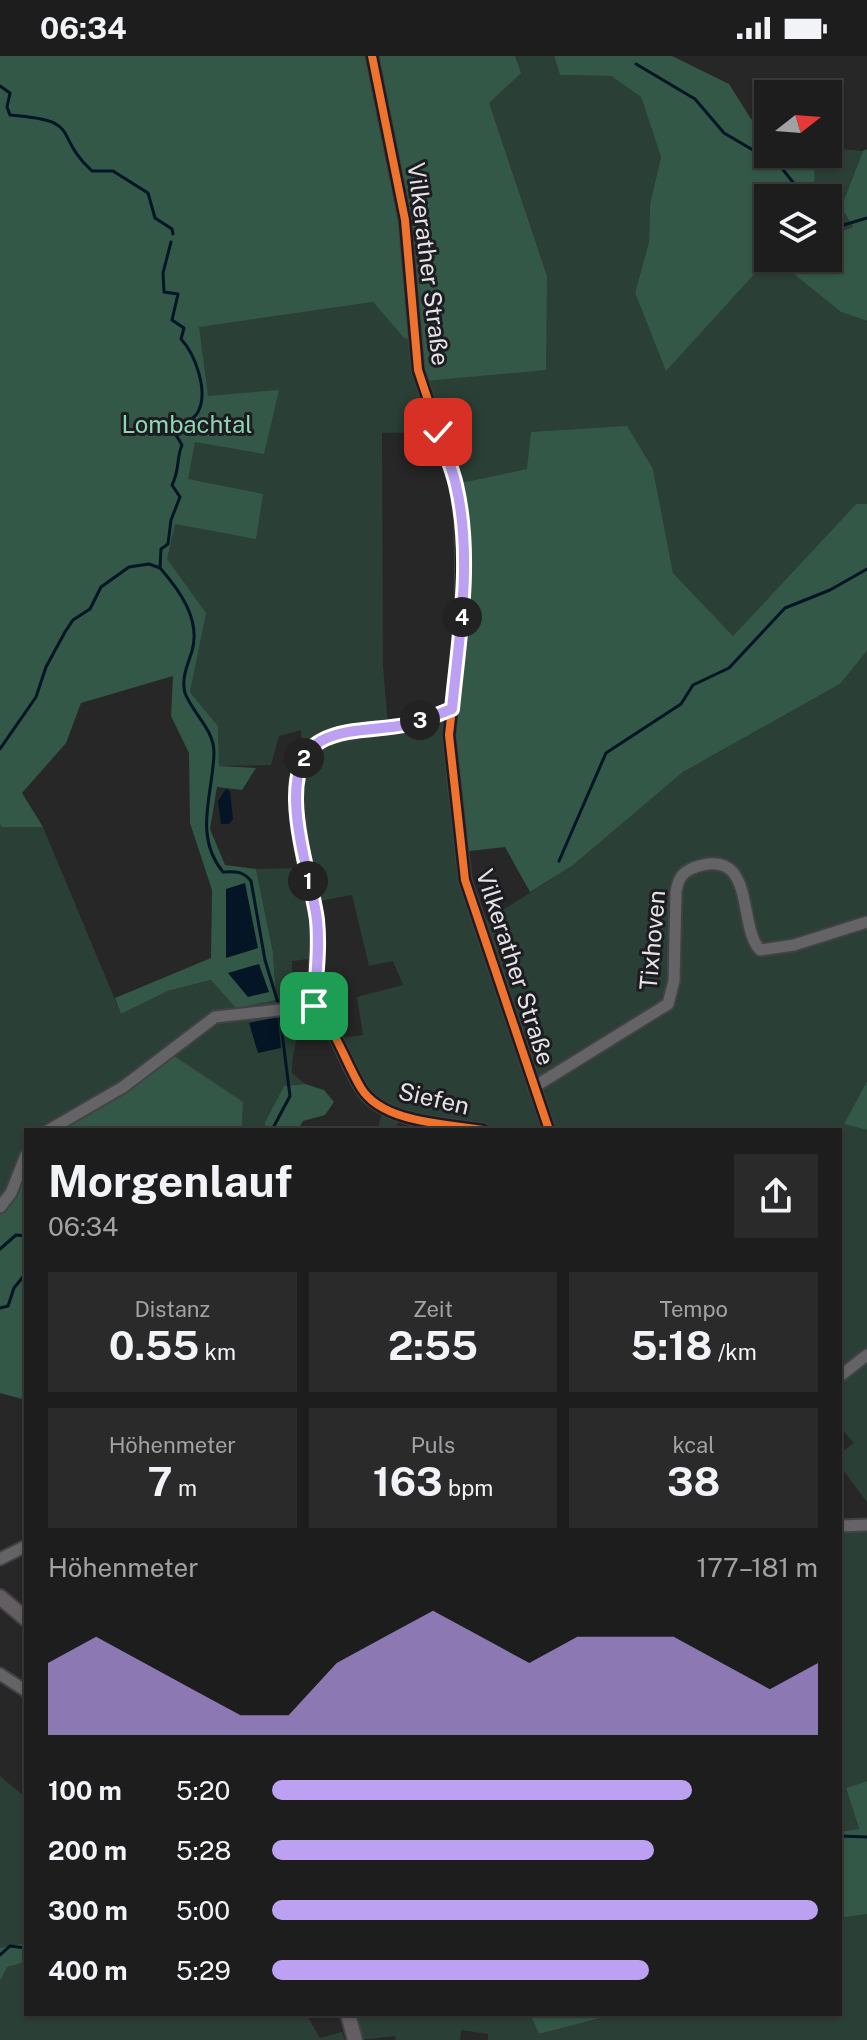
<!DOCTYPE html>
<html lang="de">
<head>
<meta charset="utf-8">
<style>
	:root { --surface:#1d1d1e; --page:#2a2a2b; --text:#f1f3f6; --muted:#a0a2a4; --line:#3b3b3c; --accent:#bca0f2 }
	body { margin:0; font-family:"Public Sans",sans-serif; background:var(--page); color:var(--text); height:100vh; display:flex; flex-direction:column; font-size:30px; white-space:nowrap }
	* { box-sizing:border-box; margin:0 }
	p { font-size:26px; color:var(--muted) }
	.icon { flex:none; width:44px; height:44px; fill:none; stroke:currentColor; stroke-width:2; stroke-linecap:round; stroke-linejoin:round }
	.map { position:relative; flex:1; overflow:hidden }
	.sheet { position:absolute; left:24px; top:1072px; width:818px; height:888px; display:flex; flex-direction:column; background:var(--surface); border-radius:0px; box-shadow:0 2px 6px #0004,0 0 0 2px var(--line) }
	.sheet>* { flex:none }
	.needle { width:52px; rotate:73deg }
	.buttons { position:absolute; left:754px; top:24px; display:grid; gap:16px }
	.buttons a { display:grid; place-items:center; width:88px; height:88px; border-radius:0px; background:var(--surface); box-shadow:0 2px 6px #0004,0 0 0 2px var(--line); font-size:40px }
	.pin { position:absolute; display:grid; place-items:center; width:68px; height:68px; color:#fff; margin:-34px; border-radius:16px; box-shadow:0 4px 12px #0006 }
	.km { position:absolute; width:40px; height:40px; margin:-20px; border-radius:50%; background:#222; color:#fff; font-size:22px; line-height:40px; text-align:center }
	.round { display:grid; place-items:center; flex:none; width:84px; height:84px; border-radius:0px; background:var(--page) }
	.headline { display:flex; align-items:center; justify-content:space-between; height:136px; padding:0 24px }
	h1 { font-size:44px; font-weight:700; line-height:60px }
	.figures { display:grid; grid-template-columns:repeat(3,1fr); gap:12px; height:136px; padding:8px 24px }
	.figures div { display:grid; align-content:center; border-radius:0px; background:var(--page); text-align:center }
	.figures b { font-size:40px; font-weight:700 }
	.figures small { font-size:22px; font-weight:400 }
	.figures p { font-size:22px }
	.chart { height:224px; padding:16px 24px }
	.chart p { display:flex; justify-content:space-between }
	.chart svg { width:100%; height:144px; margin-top:8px; fill:var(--accent); opacity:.7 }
	ul { padding:0 24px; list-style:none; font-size:26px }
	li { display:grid; grid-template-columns:128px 96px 1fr; align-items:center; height:60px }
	li i { height:20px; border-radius:10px; background:var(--accent) }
	.status { display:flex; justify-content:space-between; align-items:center; height:56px; padding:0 40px; background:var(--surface); direction:ltr }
	.status svg { height:22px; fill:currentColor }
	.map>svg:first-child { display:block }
	.green { fill:#2a3f35 }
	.forest { fill:#335848 }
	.water { fill:#041525 }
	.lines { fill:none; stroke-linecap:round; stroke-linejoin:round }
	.stream { stroke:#041525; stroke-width:3 }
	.minor-casing { stroke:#424244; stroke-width:15 }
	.major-casing { stroke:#424244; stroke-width:18 }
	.minor { stroke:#646365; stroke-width:11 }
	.major { stroke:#625e62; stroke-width:14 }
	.cycleway-casing { stroke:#1d1c20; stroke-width:13 }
	.cycleway { stroke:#ef722f; stroke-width:8 }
	.route-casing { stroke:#fff; stroke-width:16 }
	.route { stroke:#bca0f2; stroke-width:10 }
	.labels { text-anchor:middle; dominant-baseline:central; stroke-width:6; stroke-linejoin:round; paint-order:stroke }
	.street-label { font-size:24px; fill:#e4e3e6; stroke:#1d1c20 }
	.park-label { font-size:24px; fill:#8dd6b4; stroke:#1d1c20 }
</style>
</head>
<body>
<div class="status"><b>06:34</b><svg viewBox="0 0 49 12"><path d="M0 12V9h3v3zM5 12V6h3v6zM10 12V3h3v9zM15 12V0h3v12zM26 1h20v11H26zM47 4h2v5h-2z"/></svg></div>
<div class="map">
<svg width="867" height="1984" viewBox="0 0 867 1984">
	<rect width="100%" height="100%" fill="#272728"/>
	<g class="green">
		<path d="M515,0H554L560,19L611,20L641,41L661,101L650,148L649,186L635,237L666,314L769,202H774L841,256L867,265V448H856L733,580L673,517L653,413H527L456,428L438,376L382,377L383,609L388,671L452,653L458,777L478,870L572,810L683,716L840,628L867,595V1025L844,1068L867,1074V1446L840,1410V1397L854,1387L840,1371V1074H483L397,1058L398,1074H377L384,1051L371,1043L336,983L363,979L357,941L403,929L393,905L369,910L352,839L314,846L317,902L292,905L293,952L299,956C301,978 291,995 292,1017L305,1028L284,1030L265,1066V1074H242L243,1046L49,1074H26V1099L0,1144V768L2,771H43L121,958L168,935L212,924L276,943L273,895L256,813L304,812L301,674L279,680L271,709L219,710L218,670L190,636L196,605L155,521L193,200L202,298L199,270L373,246L403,281L547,220L488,47L520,17Z"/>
		<path d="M828,92L863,95L841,150L853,172L828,181V142H815L814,98H828Z"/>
		<path d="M867,1470V1725L846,1732L859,1774L840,1776V1471Z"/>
		<path d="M0,1720L26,1742V1777L22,1781L26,1784V1887L0,1892Z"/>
		<path d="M867,1858V1984H488V1978L461,1974L460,1984H396L395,1980L360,1984L355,1958H530L539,1978L616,1958H840V1862Z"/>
		<path d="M26,1906V1958H179L183,1962L186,1958H306L320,1982L342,1976L345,1984H0V1925L7,1911Z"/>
	</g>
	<g class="forest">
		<path d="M0,0H515L521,17L489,47L547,220L546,314L425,325L420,290L403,281L373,246L199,271L208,340L279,334L264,398L195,386L188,423L263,438L256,483L175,468L167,503L206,557L190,636L218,670L219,710L256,712L242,734L217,731L210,773L225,809L256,813L273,896L276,944L236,952L211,924L168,935L121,958L115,942L211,902L212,834L190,767L189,697L171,660L173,620L81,647L66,687L22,737L43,771H2L0,768Z"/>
		<path d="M554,0H672L729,28L751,63L768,71V98H814L815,142H768L769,202L666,315L635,237L649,186L650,148L661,101L641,41L611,20L560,19Z"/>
		<path d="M867,93V265L841,256L774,202H828V181L853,171L841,151L863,95Z"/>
		<path d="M627,370L653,413L673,517L733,580L856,448H867V595L840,628L683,716L572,810L530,836L505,791L461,796L450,697L462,561L456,428L527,413L531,376Z"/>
		<path d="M174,1000L243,1046L242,1074H49L161,1005Z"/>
		<path d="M867,1025V1074L844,1068Z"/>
		<path d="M305,1028L324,1034L334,1046L325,1059L303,1065L298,1074H265V1066L284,1030Z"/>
		<path d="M26,1099V1344L0,1337V1144L5,1146Z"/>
		<path d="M867,1725V1858L840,1862V1776L859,1773L846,1732Z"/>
		<path d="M26,1887V1906L7,1911L0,1925V1892Z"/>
		<path d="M530,1958H616L539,1978Z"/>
	</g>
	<g class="water">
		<path d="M226,733L230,735L233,763L229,768H221L218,745Z"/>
		<path d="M245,827L258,892L226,902V833Z"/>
		<path d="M259,908L269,936L248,941L228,917Z"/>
		<path d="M278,961L281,992L258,997L249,967Z"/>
	</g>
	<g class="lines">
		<g class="stream">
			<path d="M636,8L695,43L724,77L780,110L796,130V142"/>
			<path d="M0,30L10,37L7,51L10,59C85,65 51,77 92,115H113L148,137L155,162L172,173L173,178"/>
			<path d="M828,169L837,171L867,162"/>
			<path d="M161,513C180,535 201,564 192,595C188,608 181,622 185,637C193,658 214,673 214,697C213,738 193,780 223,816C235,815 243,815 251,825L265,904L278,947"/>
			<path d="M0,693L36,641L46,611L65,576L73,564L90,553L101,531L129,511L149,508L160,512L161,493L168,488L171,464L180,441L172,429C180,414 176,403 182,389L176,379C180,365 192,367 198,356C209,335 195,298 181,283L184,272L172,264L178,238L164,236L163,217L171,186"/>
			<path d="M559,805L606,697L681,648L693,629L729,612L785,552L830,534L867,513"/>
			<path d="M267,1074L273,1072L290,1040L280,961"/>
			<path d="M0,1193L16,1179L26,1180"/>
			<path d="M0,1252L8,1250L14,1232L26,1217"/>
			<path d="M840,1780L867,1781"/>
			<path d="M0,1899L10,1890L26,1892"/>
		</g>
		<g class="minor-casing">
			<g id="minor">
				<path d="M372,0L405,164L418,314L456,428L461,463L462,561L449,679L465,824L549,1074"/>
				<path d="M452,653L408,668L329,681L312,692L300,707L296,726L304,812L317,865L314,950C336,974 345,1005 361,1032C382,1067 448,1068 483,1074"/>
				<path d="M534,1031L668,948L674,925L676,836C678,824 681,817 693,812C757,788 737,870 760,894L794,889L867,866"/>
				<path d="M49,1074L123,1031L215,961L314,950"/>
				<path d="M0,1151L11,1137L26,1099"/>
				<path d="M840,1320L867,1299"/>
				<path d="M840,1470L867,1469"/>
				<path d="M0,1503L26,1490"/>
				<path d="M0,1618L26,1635"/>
			</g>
		</g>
		<g class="major-casing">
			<g id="major">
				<path d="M0,1541L26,1563"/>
				<path d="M348,1958L355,1984"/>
			</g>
		</g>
		<use href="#minor" class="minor"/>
		<use href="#major" class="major"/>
		<g class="cycleway-casing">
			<g id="cycleway">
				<path d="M372,0L405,164L418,314L456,428L461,463L462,561L449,679L465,824L549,1074"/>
				<path d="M452,653L408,668L329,681L312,692L300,707L296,726L304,812L317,865L314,950C336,974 345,1005 361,1032C382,1067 448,1068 483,1074"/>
			</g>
		</g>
		<use href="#cycleway" class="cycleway"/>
	</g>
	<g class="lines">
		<g class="route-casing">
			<path id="route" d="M314,950C316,922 320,892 317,864C312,820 270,713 321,685C344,672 379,674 405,669C421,666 436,659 452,653C459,581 473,502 456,429C452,411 444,394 438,376"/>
		</g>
		<use href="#route" class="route"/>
	</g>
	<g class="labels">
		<g class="street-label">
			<text transform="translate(429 208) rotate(83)">Vilkerather Straße</text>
			<text transform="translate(652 884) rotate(-85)">Tixhoven</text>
			<text transform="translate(516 911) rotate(72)">Vilkerather Straße</text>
			<text transform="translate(434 1042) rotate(13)">Siefen</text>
		</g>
		<g class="park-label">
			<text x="187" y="368">Lombachtal</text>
		</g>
	</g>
</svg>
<div class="buttons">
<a><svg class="needle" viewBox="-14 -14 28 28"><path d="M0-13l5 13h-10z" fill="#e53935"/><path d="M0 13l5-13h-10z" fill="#a0a2a4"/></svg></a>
<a><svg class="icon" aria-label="layers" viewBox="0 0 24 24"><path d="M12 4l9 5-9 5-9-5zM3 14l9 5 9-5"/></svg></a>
</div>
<div class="pin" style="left:314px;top:950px;background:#1e9e55"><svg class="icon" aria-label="arrive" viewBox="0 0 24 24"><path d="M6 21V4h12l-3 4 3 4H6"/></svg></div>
<div class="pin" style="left:438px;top:376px;background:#d93025"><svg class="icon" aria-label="check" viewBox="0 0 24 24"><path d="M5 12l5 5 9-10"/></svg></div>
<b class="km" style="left:308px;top:825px">1</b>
<b class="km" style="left:304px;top:702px">2</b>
<b class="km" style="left:420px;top:664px">3</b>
<b class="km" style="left:462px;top:561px">4</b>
<section class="sheet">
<div class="headline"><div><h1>Morgenlauf</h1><p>06:34</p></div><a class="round"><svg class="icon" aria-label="share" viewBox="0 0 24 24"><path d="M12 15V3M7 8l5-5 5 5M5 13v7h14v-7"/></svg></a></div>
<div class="figures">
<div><p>Distanz</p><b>0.55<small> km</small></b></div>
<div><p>Zeit</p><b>2:55</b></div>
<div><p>Tempo</p><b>5:18<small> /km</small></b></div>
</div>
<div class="figures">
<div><p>Höhenmeter</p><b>7<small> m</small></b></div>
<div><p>Puls</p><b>163<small> bpm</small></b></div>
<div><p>kcal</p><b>38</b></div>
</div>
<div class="chart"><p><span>Höhenmeter</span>177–181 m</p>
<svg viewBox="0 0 160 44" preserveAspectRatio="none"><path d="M0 44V22L10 14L20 22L30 30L40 38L50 38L60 22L70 14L80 6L90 14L100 22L110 14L120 14L130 14L140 22L150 30L160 22V44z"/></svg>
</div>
<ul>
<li><b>100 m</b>5:20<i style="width:77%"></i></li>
<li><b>200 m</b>5:28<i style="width:70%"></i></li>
<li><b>300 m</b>5:00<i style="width:100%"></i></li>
<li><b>400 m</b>5:29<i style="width:69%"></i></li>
</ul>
</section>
</div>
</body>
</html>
